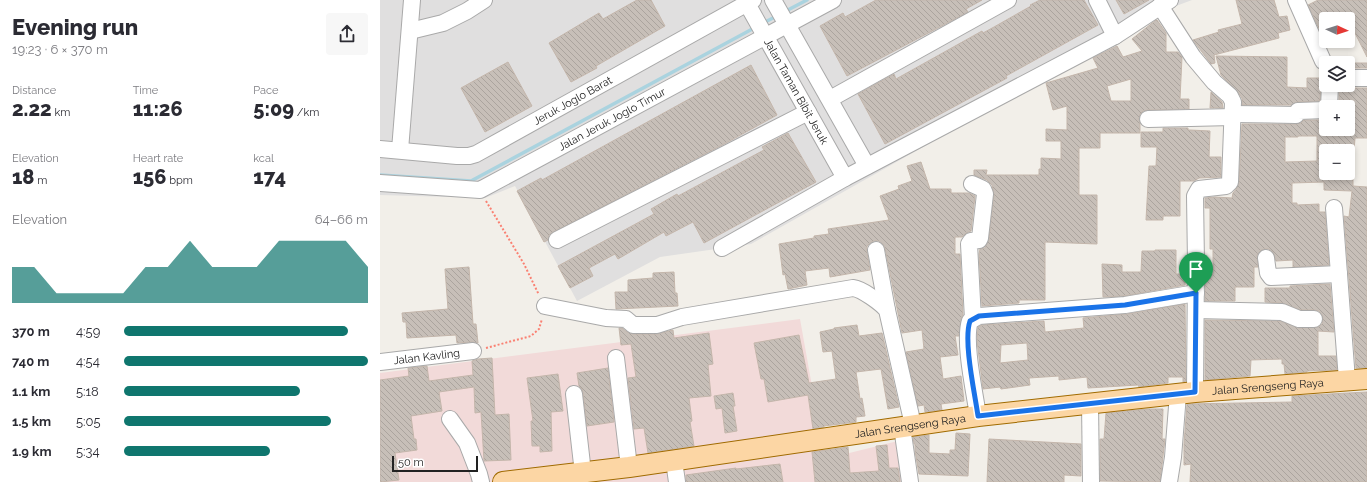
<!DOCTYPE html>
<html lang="en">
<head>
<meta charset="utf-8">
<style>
	:root { --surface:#fff; --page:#f7f7f7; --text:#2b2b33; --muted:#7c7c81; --accent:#0f766e }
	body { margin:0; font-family:Raleway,sans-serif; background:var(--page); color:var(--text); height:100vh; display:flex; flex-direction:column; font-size:15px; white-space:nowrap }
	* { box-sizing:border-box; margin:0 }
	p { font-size:13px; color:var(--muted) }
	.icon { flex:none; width:22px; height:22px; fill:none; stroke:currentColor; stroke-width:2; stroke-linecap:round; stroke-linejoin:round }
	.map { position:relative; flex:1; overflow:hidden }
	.details { display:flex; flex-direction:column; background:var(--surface); width:380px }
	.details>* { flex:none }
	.needle { width:26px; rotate:93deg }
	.buttons { position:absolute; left:939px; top:12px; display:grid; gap:8px }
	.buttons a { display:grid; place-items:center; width:36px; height:36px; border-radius:4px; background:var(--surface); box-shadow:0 2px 6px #0003; font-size:20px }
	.scale { position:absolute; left:12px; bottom:10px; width:86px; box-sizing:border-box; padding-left:4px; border:2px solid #222; border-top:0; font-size:11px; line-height:14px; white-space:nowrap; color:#222; -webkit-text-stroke:3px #fff; paint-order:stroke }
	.pin { position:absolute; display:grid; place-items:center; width:34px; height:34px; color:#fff; margin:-41px -17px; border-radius:50% 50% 50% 0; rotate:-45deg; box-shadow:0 0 4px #0007 }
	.pin .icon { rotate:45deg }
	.round { display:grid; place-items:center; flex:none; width:42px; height:42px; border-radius:4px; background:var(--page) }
	.overview { display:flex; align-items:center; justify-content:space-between; height:68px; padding:0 12px }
	h1 { font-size:22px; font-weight:800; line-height:30px }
	.figures { display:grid; grid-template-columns:repeat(3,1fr); gap:6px; height:68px; padding:4px 12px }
	.figures div { display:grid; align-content:center }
	.figures b { font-size:20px; font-weight:800 }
	.figures small { font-size:11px; font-weight:400 }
	.figures p { font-size:11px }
	.chart { height:112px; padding:8px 12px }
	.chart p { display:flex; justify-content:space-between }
	.chart svg { width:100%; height:72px; margin-top:4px; fill:var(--accent); opacity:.7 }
	ul { padding:0 12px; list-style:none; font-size:13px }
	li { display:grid; grid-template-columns:64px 48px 1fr; align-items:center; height:30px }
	li i { height:10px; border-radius:5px; background:var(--accent) }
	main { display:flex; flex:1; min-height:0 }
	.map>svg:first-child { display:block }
	.residential { fill:#e0dfdf }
	.commercial { fill:#f2dad9 }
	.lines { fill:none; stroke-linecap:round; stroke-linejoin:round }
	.stream { stroke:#aad3df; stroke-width:3.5 }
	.building { fill:url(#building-back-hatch); stroke:#c4b6ab; fill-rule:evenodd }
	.minor-casing { stroke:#a9a9a9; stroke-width:18 }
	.major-casing { stroke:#a06b00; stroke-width:22 }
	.path { stroke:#fa8072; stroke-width:2; stroke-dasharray:2 2; stroke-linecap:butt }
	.minor { stroke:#fff; stroke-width:16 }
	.major { stroke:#fcd6a4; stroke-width:20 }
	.route-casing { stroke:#fff; stroke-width:8 }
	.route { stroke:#1a73e8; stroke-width:5 }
	.labels { text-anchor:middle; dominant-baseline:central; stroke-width:3.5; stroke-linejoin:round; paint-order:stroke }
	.street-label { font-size:11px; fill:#222; stroke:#fff }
</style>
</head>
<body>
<main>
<section class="details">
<div class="overview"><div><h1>Evening run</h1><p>19:23 · 6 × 370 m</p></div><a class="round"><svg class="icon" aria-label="share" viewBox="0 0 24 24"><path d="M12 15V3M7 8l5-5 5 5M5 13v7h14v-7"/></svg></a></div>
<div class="figures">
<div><p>Distance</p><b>2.22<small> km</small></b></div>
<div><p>Time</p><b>11:26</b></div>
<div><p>Pace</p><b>5:09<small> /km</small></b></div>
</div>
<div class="figures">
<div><p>Elevation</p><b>18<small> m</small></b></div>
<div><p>Heart rate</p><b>156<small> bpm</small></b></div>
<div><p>kcal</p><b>174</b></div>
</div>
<div class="chart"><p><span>Elevation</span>64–66 m</p>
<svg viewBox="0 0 160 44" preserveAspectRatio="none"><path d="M0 44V22L10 22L20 38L30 38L40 38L50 38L60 22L70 22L80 6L90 22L100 22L110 22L120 6L130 6L140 6L150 6L160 22V44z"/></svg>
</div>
<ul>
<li><b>370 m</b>4:59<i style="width:92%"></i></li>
<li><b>740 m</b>4:54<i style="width:100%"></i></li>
<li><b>1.1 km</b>5:18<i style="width:72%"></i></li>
<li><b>1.5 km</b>5:05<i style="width:85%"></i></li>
<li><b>1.9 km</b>5:34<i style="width:60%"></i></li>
</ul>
</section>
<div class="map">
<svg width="987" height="482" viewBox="0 0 987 482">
	<defs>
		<pattern id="building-back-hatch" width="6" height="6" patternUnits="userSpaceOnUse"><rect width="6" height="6" fill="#c7bfb8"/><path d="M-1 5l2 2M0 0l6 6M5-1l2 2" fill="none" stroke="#aba49e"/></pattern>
	</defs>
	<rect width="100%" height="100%" fill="#f2efe9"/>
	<path class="residential" d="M0,0H812L788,9L371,244L280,257L197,301L135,186L105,198L0,195Z"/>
	<path class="commercial" d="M420,319L445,459L526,439L531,482H0V373Z"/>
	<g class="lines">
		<g class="stream">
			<path d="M404,12L427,0"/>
			<path d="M383,23L397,16"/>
			<path d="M0,175L91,181L376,27"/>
		</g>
	</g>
	<g class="building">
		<path d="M257,0H271L285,26L216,66L217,68L191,82L169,43L219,13L223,19Z"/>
		<path d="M496,0H602L586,9L588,12L467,76L440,26L463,13L465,17Z"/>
		<path d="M660,0H704L718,25L626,76L627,78L505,144L478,94L514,74L516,79L602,31L603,33L614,27L651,6L650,5Z"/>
		<path d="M736,0H769L744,14Z"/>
		<path d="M856,0H894L899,17L907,16L910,30L898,33L899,38L834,55L835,63L831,64L813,40L839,32L838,30L862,24Z"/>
		<path d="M938,0H987V57L968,19H946V33L942,35L928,5Z"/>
		<path d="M776,20H777L786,33V52H798L802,57L800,99H809V109L768,110L763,111L760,114L759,119L760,124V133H720V148H699V195H717V244L665,242V300H639V303L602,306L599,254L600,249L605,248L609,239L614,195L612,185L607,180L594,175V170H607L606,175H659V169H661V158L681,159V141H666V129L687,130V106L673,110L666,83L718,68L713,58L737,46L743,57L762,51L752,39ZM751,79V101H731L727,86Z"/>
		<path d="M836,56L907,57V87L927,88V78H944L941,84L940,101L917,102L911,105H862V98L858,92L841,75Z"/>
		<path d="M128,62L152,106L105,132L81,88Z"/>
		<rect x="970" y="63" width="17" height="5"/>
		<path d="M371,65L397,115L346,143L173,232L169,235L168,240L164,242L137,191L161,178L162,180Z"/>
		<path d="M959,85L968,88H987V138H975L974,151H946V173H973V186L987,187V368H976L964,216L969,217L972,191L944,190V182L912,183V203H917V205L939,204V212H945L949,265L913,267V260L896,261L893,252L889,249H884L880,251L877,255L878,267H874V287H855V301H825V273L833,274V249H830V208H825V198L835,197L852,198L853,193L857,188L859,182L862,124H916L921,123L924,120H946V129H968V107H959ZM918,136H937V161L905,162V137H918Z"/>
		<path d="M831,92L842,102L843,108H830Z"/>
		<path d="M783,128H808V130H810L830,131L829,157H841V177L819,178L814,181H800V216H783V220H766L769,166H776L777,147H761V132H783Z"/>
		<path d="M408,133L436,182L324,243L313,222L286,236L284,232L238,259L235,254L209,268L213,276L190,288L178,266L274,214L271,209L297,194L298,196L384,150L382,147Z"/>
		<path d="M541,162L550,189H571V193H589L595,196L591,231L586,233L582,237H575V254H580L583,315L581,319L579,336H575L578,355L560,357L563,379L581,376L584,401L561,404L562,410L545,412L544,405L538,406L526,352L544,349L542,330L522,333L505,248L503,244L499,241H494L490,243L487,246V252L490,270L450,277L449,268L425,271L427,285L408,289L405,274L403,275L399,244L434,238V236L449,234L448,229L509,220L500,196L519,189L518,186L532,181L527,166Z"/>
		<path d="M775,250H796V274H806L805,285L744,296L723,297L722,264L742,265V272H761L762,251H775Z"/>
		<path d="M89,267L93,324H96L98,343L92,342L77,343L76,335L27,338L26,322H23L22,313L68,309L65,269Z"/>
		<path d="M294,272L295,293H297L298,306L236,309L235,292H248V280L273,278V273Z"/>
		<path d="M950,284L954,332L938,331V356H956L957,370L927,371V372L905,374L904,364H902V359L871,360L870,376L825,380V320L900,321L919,328L938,327L942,324L943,319L942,315L939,311L934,310H921L902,303L885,302V288H910V286Z"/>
		<path d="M805,304L806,381L803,382V377H788V383L759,387L758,385L708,388L707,377L679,380V376L649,378L650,385L621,389L620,387L603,389L597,341L598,327L602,325L664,321L665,332L704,328L703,318L747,314ZM647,343L648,360L620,363L621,345Z"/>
		<path d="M477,325L479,336L502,333L519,407L508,409L501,369L476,372L480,399L482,398L485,416L476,417V422L444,426V427L433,429L428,395L388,402L384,379H381L374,343L419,335L429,383L456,379L452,351L443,352L440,332L454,329V328Z"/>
		<path d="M239,328H242L247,332L253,334H277L293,330L294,338L329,333L333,364L328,365L331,396L309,398L312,421L310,422L314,446L268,453L264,428L254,429L248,378L256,377L251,344L241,345Z"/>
		<path d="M112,358L115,415L129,414L131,460L104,461L101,412L95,413L94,387L59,392L62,411L31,416L34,439H36L37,450L15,453L19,480L0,482V380L29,376L28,368L47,366L49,381L93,375L92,361L98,359Z"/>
		<path d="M228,368L234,422L207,426L203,393L202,389L199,386L197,373Z"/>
		<path d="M178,374L183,411L171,412L172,451L160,452V446H152L151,421H153L147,378Z"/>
		<path d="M987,392V482H810L811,464L804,465V444L807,404L912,402V396Z"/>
		<path d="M353,393L355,406H353L357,431L345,433L342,408L336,409L334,396Z"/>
		<path d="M767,409H783L782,439H785L780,482L720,481V439H724L726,413Z"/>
		<path d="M576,433L590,434L588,476L539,474L535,451V444H534L533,437L549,435V453L570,454V450H575Z"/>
		<path d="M609,439L701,444V476L684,475V482H607Z"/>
		<path d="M507,445L509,468H518L520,482H435L432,452L468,447L470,473L499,471L496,446Z"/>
		<path d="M400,464L403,482H306V475L356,468V469Z"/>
	</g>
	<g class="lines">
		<g class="minor-casing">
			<g id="minor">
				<path id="s1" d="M365,0L465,178"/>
				<path d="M393,0L487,166"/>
				<path d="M717,0L735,36"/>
				<path d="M916,0L943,61"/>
				<path d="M780,6L813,57L834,82L850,96L853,102L850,182L846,186L819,189L815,196L816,263L815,392"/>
				<path d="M30,31L63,23L87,11L104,0"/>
				<path d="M968,78H987"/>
				<path d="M450,99L628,0"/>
				<path d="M949,107L950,85"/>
				<path d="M853,114L916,115L918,111L946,110"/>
				<path d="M768,119L853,117"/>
				<path id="s2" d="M0,149L77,156H89L96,154L373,0"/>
				<path d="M20,150L32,0"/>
				<path id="s3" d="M0,183L100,190L453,0"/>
				<path d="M592,184L603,189L605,194L600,238L599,240L591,241L589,244L593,319"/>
				<path d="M954,208L967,380"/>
				<path d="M177,240L428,112"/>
				<path d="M342,248L465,178L735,36L790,0"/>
				<path d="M496,250L507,310"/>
				<path d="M886,258L888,273L891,277L959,274"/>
				<path d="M165,306L226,318L246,319L253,325H277L302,317L473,288C482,289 501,303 507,310L533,425"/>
				<path d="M816,310L902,312L919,319H934"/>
				<path d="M236,358L249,467"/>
				<path id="s4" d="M0,362L93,351"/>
				<path d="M194,394L203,473"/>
				<path d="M710,403L711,482"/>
				<path d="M598,416C595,394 583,341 590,321L599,316L745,305L816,293"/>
				<path d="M70,419L87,443L99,474L101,482"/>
				<path d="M522,427L530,482"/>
				<path d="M294,461L297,482"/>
				<path d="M789,482L793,457L798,394"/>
			</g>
		</g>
		<g class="major-casing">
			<g id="major">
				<path id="s5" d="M123,482L249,467L598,416L815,392L987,379"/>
			</g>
		</g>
		<g class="path">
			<path d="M106,201L144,264L159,295"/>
			<path d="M106,348L151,336L159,329L162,319"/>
		</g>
		<use href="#minor" class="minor"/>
		<use href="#major" class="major"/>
	</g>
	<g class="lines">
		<g class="route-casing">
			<path id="route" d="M816,293L815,392L598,416C595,394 583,341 590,321L599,316L745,305Z"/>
		</g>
		<use href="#route" class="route"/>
	</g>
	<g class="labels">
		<g class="street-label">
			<text stroke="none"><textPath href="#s1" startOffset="105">Jalan Taman Bibit Jeruk</textPath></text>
			<text stroke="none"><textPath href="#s2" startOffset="207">Jeruk Joglo Barat</textPath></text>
			<text stroke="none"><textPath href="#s3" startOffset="250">Jalan Jeruk Joglo Timur</textPath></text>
			<text stroke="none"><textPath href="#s4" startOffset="47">Jalan Kavling</textPath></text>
			<text stroke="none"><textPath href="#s5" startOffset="771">Jalan Srengseng Raya</textPath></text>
			<text stroke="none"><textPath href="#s5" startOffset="411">Jalan Srengseng Raya</textPath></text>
		</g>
	</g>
</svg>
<div class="buttons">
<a><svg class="needle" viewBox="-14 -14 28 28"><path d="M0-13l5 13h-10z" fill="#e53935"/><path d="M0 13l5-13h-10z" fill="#7c7c81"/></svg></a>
<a><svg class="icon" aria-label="layers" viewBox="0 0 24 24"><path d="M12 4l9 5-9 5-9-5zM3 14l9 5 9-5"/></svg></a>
<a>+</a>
<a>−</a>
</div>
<div class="scale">50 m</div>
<div class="pin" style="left:816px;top:293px;background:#1e9e55"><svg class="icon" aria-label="arrive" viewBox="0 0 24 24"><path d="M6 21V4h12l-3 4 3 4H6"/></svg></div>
</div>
</main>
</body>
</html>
